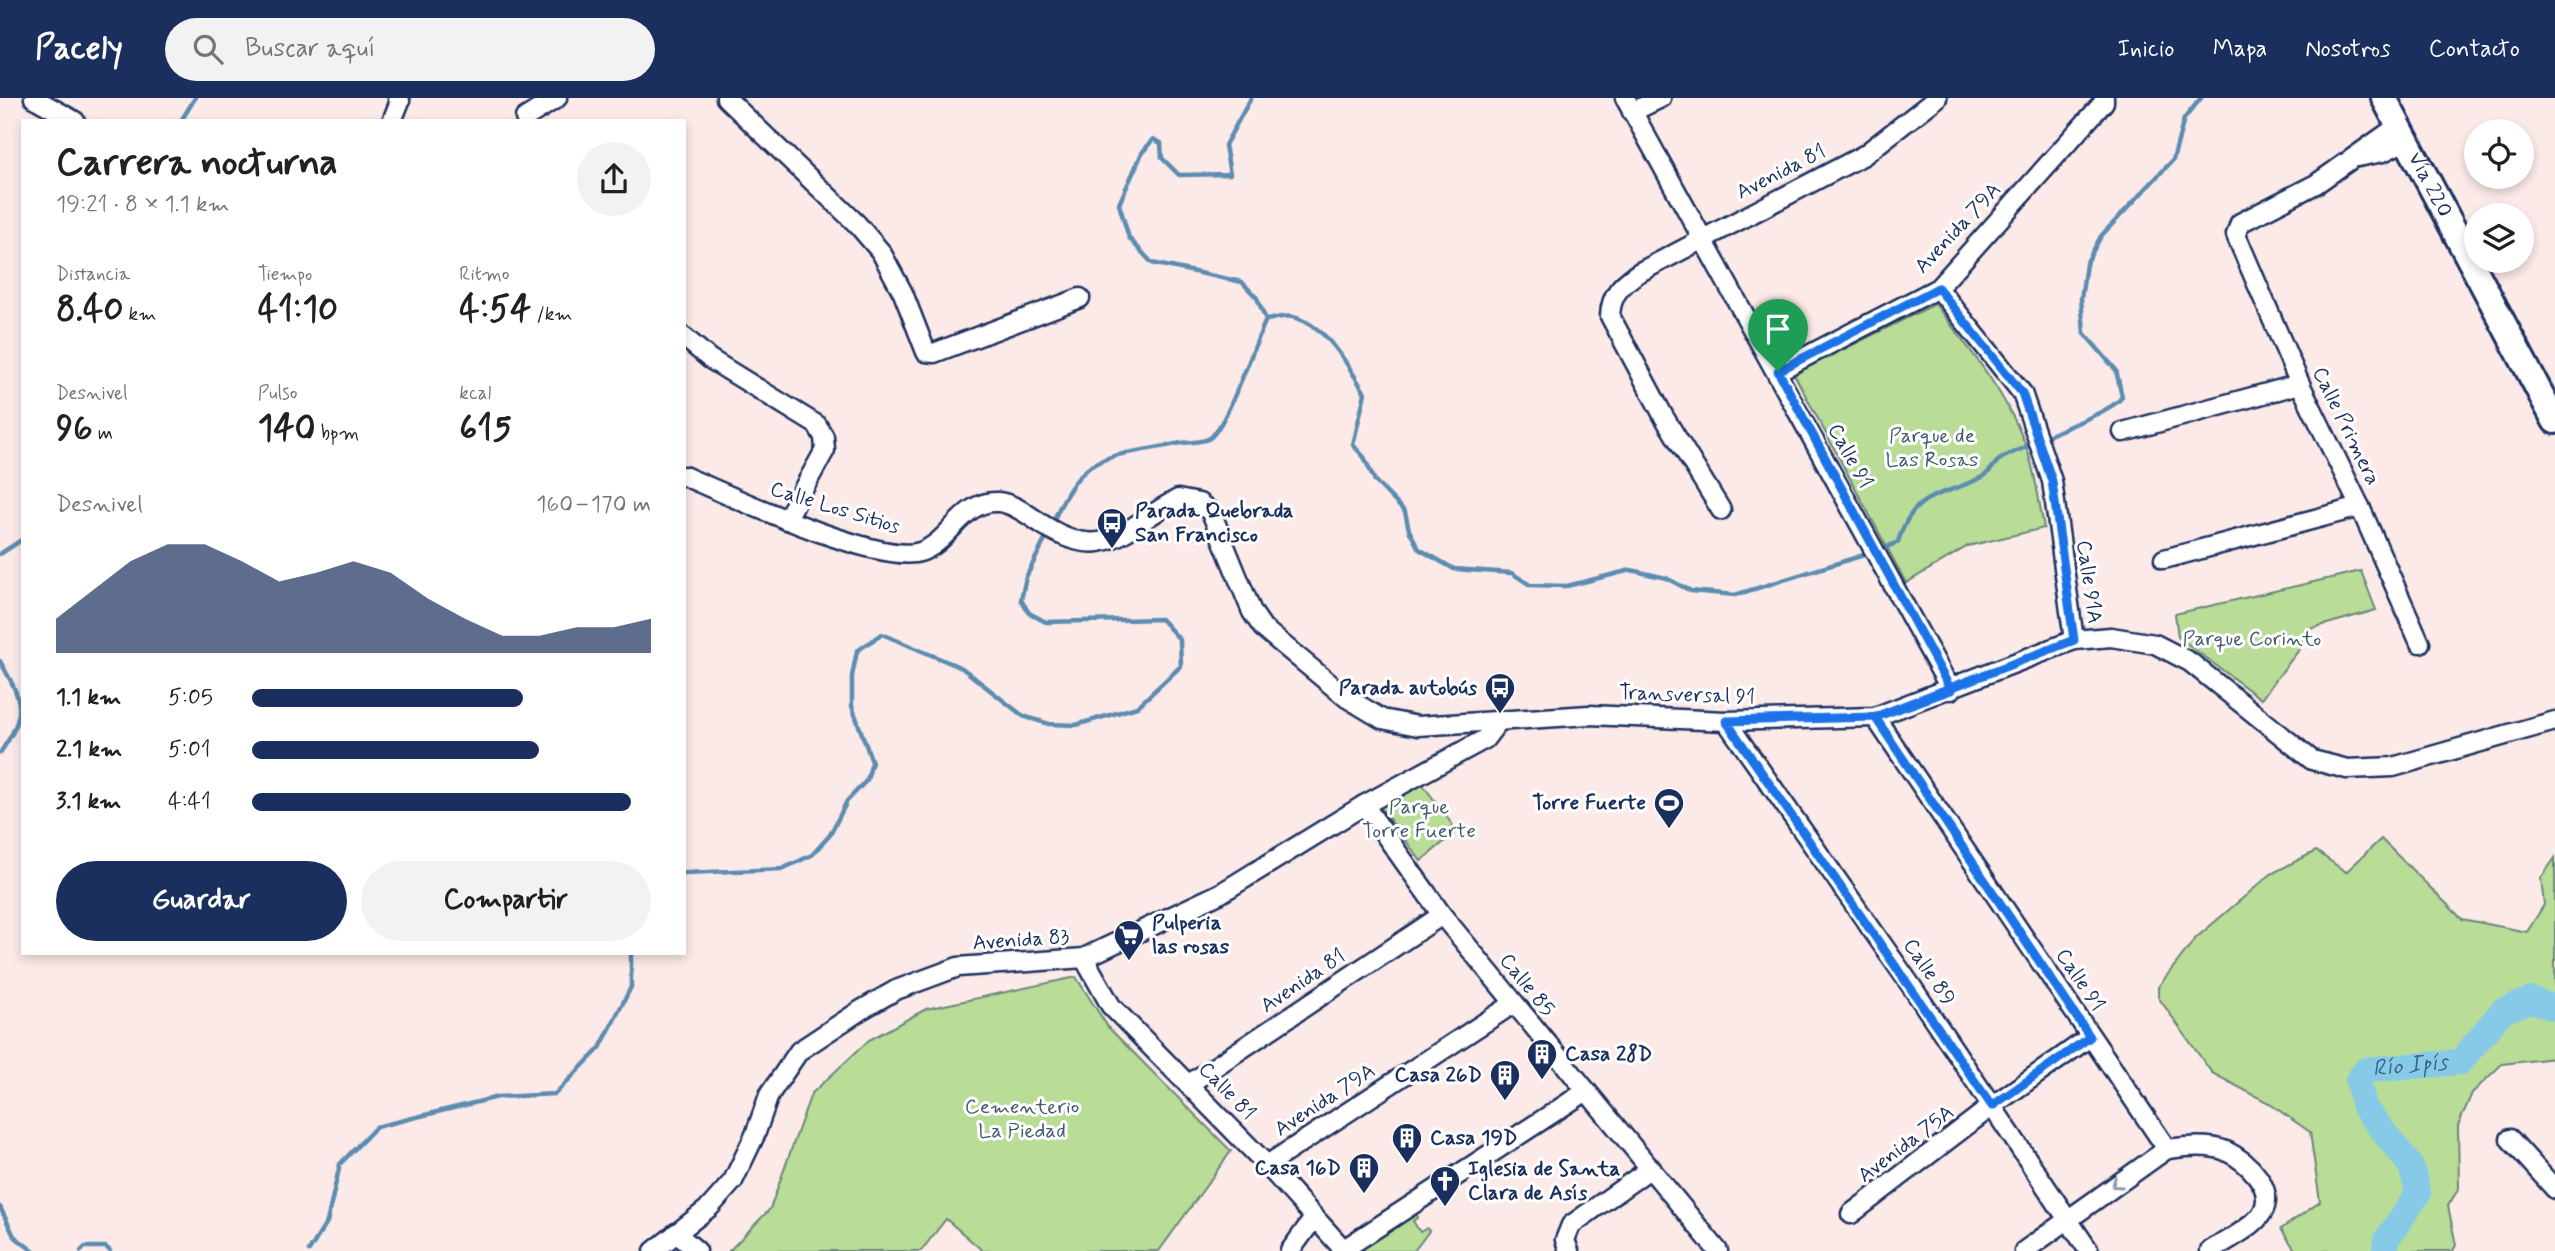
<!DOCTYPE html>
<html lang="es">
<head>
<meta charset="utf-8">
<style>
	:root { --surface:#fff; --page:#f2f2f2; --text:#202124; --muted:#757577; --accent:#1b2f5e }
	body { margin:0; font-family:Mynerve,sans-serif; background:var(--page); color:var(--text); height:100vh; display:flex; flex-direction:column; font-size:26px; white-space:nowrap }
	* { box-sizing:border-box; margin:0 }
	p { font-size:23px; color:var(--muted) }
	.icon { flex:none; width:38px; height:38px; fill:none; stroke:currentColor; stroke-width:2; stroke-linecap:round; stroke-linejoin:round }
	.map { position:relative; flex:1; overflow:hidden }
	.panel { position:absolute; left:21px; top:21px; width:665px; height:836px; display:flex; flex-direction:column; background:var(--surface); border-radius:0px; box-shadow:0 4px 10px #0003 }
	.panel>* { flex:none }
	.controls { position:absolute; left:2464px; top:21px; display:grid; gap:14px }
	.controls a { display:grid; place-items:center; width:70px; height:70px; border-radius:50%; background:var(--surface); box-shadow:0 4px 10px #0003; font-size:35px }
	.pin { position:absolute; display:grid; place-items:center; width:60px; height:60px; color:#fff; margin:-72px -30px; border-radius:50% 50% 50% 0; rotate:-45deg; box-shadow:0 0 7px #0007 }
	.pin .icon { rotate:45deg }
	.round { display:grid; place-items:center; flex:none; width:74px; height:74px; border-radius:37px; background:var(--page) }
	.headline { display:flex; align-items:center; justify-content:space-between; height:119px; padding:0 35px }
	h1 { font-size:38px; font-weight:700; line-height:52px }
	.stats { display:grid; grid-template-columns:repeat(3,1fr); gap:10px; height:119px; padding:7px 35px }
	.stats div { display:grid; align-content:center }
	.stats b { font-size:35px; font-weight:700 }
	.stats small { font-size:19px; font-weight:400 }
	.stats p { font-size:19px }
	.chart { height:196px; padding:14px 35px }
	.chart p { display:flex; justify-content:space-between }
	.chart svg { width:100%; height:126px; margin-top:7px; fill:var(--accent); opacity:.7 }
	.button { display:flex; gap:14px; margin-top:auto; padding:14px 35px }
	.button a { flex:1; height:80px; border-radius:42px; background:var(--accent); color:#fff; font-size:28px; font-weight:700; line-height:80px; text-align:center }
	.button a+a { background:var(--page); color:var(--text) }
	ul { padding:0 35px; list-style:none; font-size:23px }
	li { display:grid; grid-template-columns:112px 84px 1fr; align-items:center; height:52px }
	li i { height:18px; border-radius:9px; background:var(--accent) }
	header { display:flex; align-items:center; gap:42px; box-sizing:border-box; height:98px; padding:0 35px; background:var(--accent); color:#fff }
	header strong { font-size:33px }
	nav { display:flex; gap:38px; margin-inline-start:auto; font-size:24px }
	.search { width:490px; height:63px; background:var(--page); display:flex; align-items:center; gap:18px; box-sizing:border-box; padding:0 24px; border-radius:38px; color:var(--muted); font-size:26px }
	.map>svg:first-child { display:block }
	.green { fill:#b9dc97; stroke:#6a867a; stroke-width:2 }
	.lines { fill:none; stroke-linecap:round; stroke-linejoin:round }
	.stream { stroke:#5c8cb1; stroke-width:4.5 }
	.river { stroke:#87cae8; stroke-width:26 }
	.minor-casing { stroke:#1b2f5e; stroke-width:23 }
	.secondary-casing { stroke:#1b2f5e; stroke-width:30 }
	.minor { stroke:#fff; stroke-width:18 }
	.secondary { stroke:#fff; stroke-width:24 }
	.oneway { stroke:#8d97ae }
	.route-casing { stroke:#fff; stroke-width:14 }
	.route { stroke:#1a73e8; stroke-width:9 }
	.labels { text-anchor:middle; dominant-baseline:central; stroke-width:6; stroke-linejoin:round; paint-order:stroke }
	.street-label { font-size:21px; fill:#1b2f5e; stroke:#fff }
	.park-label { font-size:21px; fill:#425a6c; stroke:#fff }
	.poi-label { font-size:21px; font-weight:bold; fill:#1b2f5e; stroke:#fff; text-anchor:start }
	.water-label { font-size:23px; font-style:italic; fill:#3b5e87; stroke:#fff }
</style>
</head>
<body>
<header>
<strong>Pacely</strong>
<div class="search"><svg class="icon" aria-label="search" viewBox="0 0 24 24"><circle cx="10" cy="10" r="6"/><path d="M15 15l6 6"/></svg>Buscar aquí</div>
<nav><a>Inicio</a><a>Mapa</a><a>Nosotros</a><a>Contacto</a></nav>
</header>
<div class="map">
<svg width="2555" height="1153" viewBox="0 0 2555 1153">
	<rect width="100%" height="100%" fill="#fceae8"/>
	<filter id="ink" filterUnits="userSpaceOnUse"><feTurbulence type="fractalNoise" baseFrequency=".0143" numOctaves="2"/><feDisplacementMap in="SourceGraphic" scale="14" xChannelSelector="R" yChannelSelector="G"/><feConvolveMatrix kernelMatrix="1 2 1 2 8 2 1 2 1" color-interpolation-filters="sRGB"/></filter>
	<g filter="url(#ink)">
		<g class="green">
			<path d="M1935,206C1966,247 2001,288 2021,336C2034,365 2038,398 2044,430L1968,448L1906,485L1794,276Z"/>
			<path d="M2361,473L2376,512L2306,532L2305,544L2261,601L2178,539L2175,516Z"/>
			<path d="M1421,684L1457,733L1421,763L1380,709Z"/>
			<path d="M2381,741L2462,821L2527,834L2544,807L2541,780L2555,760V960L2502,966L2472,995L2458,1028L2459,1090L2448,1108L2456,1147L2453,1153H2296L2281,1131L2320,1104L2310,1034L2267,1004L2212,975L2158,899V889L2196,840L2271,776L2316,753L2346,774Z"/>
			<path d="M1076,879L1108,929L1231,1053L1159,1153H983L946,1121L921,1153H729L770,1111L811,996L869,942L926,911Z"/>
			<path d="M1413,1111L1418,1119L1413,1123L1420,1134L1427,1130L1429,1133L1414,1153H1363L1364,1148Z"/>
		</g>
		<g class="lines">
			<g class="stream">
				<path d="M181,23L195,0"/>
				<path d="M1266,222C1274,221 1285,217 1293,219C1328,228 1347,267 1365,295L1353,347L1364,359L1375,383L1405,414L1409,432L1419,451L1454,471L1512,475L1530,487L1567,488L1631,472L1666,480L1691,493L1735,497L1864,457"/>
				<path d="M2048,338C2067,328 2112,313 2122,299L2116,272L2084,235L2081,201L2086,166L2101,138L2173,62L2184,21L2201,0"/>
				<path d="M1052,426C1084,352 1103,361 1176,346C1185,344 1199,345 1208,341C1225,334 1255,244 1266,222L1257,200L1242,184L1152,165L1129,140L1119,106L1142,55L1153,41L1161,45L1162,60L1179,77L1230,76L1225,47L1251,0"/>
				<path d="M1887,449L1898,444C1914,390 1944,400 1984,378C1991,374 1993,367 1999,362C2008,356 2019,352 2029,348"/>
				<path d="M0,456L23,441"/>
				<path d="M0,563C23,604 28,614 0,655"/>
				<path d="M684,775L782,771L812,757L830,737L847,703L867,682L872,664L852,608V578L857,553L882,536L962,570L1023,618L1049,626L1076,627L1137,609L1181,568L1180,542L1161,521L1046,524L1029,515L1021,502L1026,479L1049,434"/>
				<path d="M0,1109L14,1138L33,1153"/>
				<path d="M81,1153L85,1149H106L110,1153"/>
				<path d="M309,1153L327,1124L340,1066L376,1029L498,999L555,996L600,950L631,889V856"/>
			</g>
			<path class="river" id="s1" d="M2385,1153L2386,1142L2418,1096L2411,1068L2364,1009L2358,982L2366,972L2460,964L2502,913L2531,902L2555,910"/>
			<g class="minor-casing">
				<g id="minor">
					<path d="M34,0L75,23"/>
					<path d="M726,0L857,126L881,154L903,195L926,254L934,255L1080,200"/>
					<path d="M1625,0L1951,592"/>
					<path d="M1632,14L1661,0"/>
					<path d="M525,20L557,0"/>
					<path d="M392,23L400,3L398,0"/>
					<path d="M2398,28L2316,86L2240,125L2236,137L2300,286L2360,409L2420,545"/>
					<path d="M2358,59L2383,54L2405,43"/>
					<path d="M1938,190L2022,295L2052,383L2074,542"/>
					<path d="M684,239L710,261L817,327L824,339L825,352L786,422"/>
					<path d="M1778,273L1938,190L2104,4V0"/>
					<path d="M2123,334L2300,286"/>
					<path d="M684,378C728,397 878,467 920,454C951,444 962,402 998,404C1014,405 1032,420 1045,428C1107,467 1125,428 1178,401L1199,405L1211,414L1252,514L1263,530L1347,600L1382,621L1418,628L1589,617L1726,623L1875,619L2074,542L2111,539L2155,546L2190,564L2312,662L2347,671L2393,669L2555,623"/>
					<path d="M1721,412L1664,319L1610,218C1611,196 1621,187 1638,175L1864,57L1937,0"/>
					<path d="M2164,461L2360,409"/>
					<path d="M1875,619L2167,1051C2185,1049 2208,1046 2226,1053C2247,1063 2277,1091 2262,1115C2253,1130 2225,1143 2210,1153"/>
					<path d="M1726,623L1912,889L2089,1153"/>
					<path d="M1364,707L1442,817L1718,1153"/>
					<path d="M1084,860L1111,908L1267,1067L1345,1153"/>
					<path d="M1189,986L1442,817"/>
					<path d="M2510,1041L2555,1091"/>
					<path d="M1267,1067L1513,906"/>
					<path d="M1851,1116L1992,1008L2090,939"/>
					<path d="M676,1135L697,1153"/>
					<path d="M654,1153L710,1109L733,1083L755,1037L769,997L799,953L861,912L896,892L958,869L1084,860L1221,795L1364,707L1485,641L1498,624"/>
					<path d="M1290,1153L1314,1120"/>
					<path d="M1341,1153L1585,994"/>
					<path d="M1569,1153L1565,1142L1571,1127L1651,1070"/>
					<path d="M2024,1153L2167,1051"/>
				</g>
			</g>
			<g class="secondary-casing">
				<g id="secondary">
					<path id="s2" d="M2384,0L2555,323"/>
				</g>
			</g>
			<use href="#minor" class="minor"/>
			<use href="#secondary" class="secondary"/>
		</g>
		<defs><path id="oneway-chevron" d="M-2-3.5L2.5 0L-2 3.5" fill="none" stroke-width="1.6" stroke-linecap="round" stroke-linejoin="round" transform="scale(1.75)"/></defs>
		<use class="oneway" href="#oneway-chevron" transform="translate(2116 1086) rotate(145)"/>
	</g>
	<g class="lines" filter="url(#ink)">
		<g class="route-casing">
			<path id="route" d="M1778,273L1951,592L1875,619L1726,623L1992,1008L2090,939L1875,619L2074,542L2052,383L2022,295L1938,190L1778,273"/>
		</g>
		<use href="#route" class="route"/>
	</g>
	<defs>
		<g id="bus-pin" transform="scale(1.575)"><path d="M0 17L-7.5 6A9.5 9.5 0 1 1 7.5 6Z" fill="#1b2f5e" stroke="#fff"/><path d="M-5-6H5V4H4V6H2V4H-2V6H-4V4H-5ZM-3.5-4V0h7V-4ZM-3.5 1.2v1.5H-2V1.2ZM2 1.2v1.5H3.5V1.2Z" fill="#fff"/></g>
		<g id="stadium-pin" transform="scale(1.575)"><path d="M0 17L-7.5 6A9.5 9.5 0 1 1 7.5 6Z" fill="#1b2f5e" stroke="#fff"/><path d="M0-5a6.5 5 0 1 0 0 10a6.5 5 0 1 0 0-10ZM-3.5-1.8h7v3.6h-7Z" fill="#fff"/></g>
		<g id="supermarket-pin" transform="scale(1.575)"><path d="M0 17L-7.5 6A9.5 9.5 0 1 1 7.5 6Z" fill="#1b2f5e" stroke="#fff"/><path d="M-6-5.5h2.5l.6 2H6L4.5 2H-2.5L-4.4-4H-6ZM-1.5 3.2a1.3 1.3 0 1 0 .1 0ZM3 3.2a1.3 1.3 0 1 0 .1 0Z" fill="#fff"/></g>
		<g id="building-pin" transform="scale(1.575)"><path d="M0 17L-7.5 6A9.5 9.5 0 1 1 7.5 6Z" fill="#1b2f5e" stroke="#fff"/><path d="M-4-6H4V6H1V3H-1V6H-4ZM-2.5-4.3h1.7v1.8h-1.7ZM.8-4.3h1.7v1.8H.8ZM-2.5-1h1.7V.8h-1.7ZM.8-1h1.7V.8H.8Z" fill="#fff"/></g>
		<g id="church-pin" transform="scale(1.575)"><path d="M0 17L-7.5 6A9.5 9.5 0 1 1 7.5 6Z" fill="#1b2f5e" stroke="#fff"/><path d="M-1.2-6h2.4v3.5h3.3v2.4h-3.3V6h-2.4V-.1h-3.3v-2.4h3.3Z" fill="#fff"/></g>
	</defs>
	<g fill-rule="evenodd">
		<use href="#bus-pin" x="1112" y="425"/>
		<use href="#bus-pin" x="1500" y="590"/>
		<use href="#stadium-pin" x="1669" y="705"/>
		<use href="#supermarket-pin" x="1129" y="837"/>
		<use href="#building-pin" x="1542" y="956"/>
		<use href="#building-pin" x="1505" y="977"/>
		<use href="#building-pin" x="1407" y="1040"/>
		<use href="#building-pin" x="1364" y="1070"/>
		<use href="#church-pin" x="1445" y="1083"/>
	</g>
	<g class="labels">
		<g class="street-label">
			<text transform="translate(1781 74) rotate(-27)">Avenida 81</text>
			<text stroke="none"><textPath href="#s2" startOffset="98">Vía 220</textPath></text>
			<text transform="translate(1958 130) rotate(-47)">Avenida 79A</text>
			<text transform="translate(2346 328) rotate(64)">Calle Primera</text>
			<text transform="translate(1850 358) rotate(61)">Calle 91</text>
			<text transform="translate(835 410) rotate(17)">Calle Los Sitios</text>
			<text transform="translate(2089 484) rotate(82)">Calle 91A</text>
			<text transform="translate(1687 597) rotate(2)">Transversal 91</text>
			<text transform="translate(1021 842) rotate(-4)">Avenida 83</text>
			<text transform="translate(1929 874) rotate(56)">Calle 89</text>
			<text transform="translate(2080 882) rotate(56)">Calle 91</text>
			<text transform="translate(1303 883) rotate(-34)">Avenida 81</text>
			<text transform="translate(1527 887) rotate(51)">Calle 85</text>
			<text transform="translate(1227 993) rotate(46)">Calle 81</text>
			<text transform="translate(1325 1002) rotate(-33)">Avenida 79A</text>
			<text transform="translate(1906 1046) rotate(-37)">Avenida 75A</text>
		</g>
		<g class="park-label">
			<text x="1932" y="338">Parque de<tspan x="1932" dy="24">Las Rosas</tspan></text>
			<text x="2252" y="541">Parque Corinto</text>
			<text x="1419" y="709">Parque<tspan x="1419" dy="24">Torre Fuerte</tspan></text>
			<text x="1022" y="1009">Cementerio<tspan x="1022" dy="24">La Piedad</tspan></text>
		</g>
		<g class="poi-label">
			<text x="1135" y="413">Parada Quebrada<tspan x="1135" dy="24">San Francisco</tspan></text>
			<text x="1477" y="590" text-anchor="end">Parada autobús</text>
			<text x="1646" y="705" text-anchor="end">Torre Fuerte</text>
			<text x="1152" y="825">Pulperia<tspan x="1152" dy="24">las rosas</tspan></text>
			<text x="1565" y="956">Casa 28D</text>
			<text x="1482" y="977" text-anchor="end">Casa 26D</text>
			<text x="1430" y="1040">Casa 19D</text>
			<text x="1341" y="1070" text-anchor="end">Casa 16D</text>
			<text x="1468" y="1071">Iglesia de Santa<tspan x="1468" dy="24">Clara de Asís</tspan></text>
		</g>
		<g class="water-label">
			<text stroke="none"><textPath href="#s1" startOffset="256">Río Ipís</textPath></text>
		</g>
	</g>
</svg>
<div class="controls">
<a><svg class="icon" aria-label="locate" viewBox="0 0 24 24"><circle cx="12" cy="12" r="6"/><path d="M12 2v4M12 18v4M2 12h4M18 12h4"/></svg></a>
<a><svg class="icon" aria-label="layers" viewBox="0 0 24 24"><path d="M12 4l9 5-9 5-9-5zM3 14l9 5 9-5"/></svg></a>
</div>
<div class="pin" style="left:1778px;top:273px;background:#1e9e55"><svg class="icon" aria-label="arrive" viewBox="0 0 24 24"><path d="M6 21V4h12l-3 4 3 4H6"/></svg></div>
<section class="panel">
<div class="headline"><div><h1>Carrera nocturna</h1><p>19:21 · 8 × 1.1 km</p></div><a class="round"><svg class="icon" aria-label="share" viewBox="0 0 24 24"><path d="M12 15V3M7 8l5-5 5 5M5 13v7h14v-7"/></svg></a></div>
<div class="stats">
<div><p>Distancia</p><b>8.40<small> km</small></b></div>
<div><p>Tiempo</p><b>41:10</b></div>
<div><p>Ritmo</p><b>4:54<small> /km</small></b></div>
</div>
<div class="stats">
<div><p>Desnivel</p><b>96<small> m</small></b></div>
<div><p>Pulso</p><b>140<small> bpm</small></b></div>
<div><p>kcal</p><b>615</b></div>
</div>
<div class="chart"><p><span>Desnivel</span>160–170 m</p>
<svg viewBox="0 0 160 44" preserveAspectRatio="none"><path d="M0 44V32L10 22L20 12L30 6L40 6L50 12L60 19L70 16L80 12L90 16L100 25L110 32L120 38L130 38L140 35L150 35L160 32V44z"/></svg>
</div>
<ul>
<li><b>1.1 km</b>5:05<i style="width:68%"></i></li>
<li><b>2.1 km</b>5:01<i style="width:72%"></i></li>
<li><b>3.1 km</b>4:41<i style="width:95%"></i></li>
</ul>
<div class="button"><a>Guardar</a><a>Compartir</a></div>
</section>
</div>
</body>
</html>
